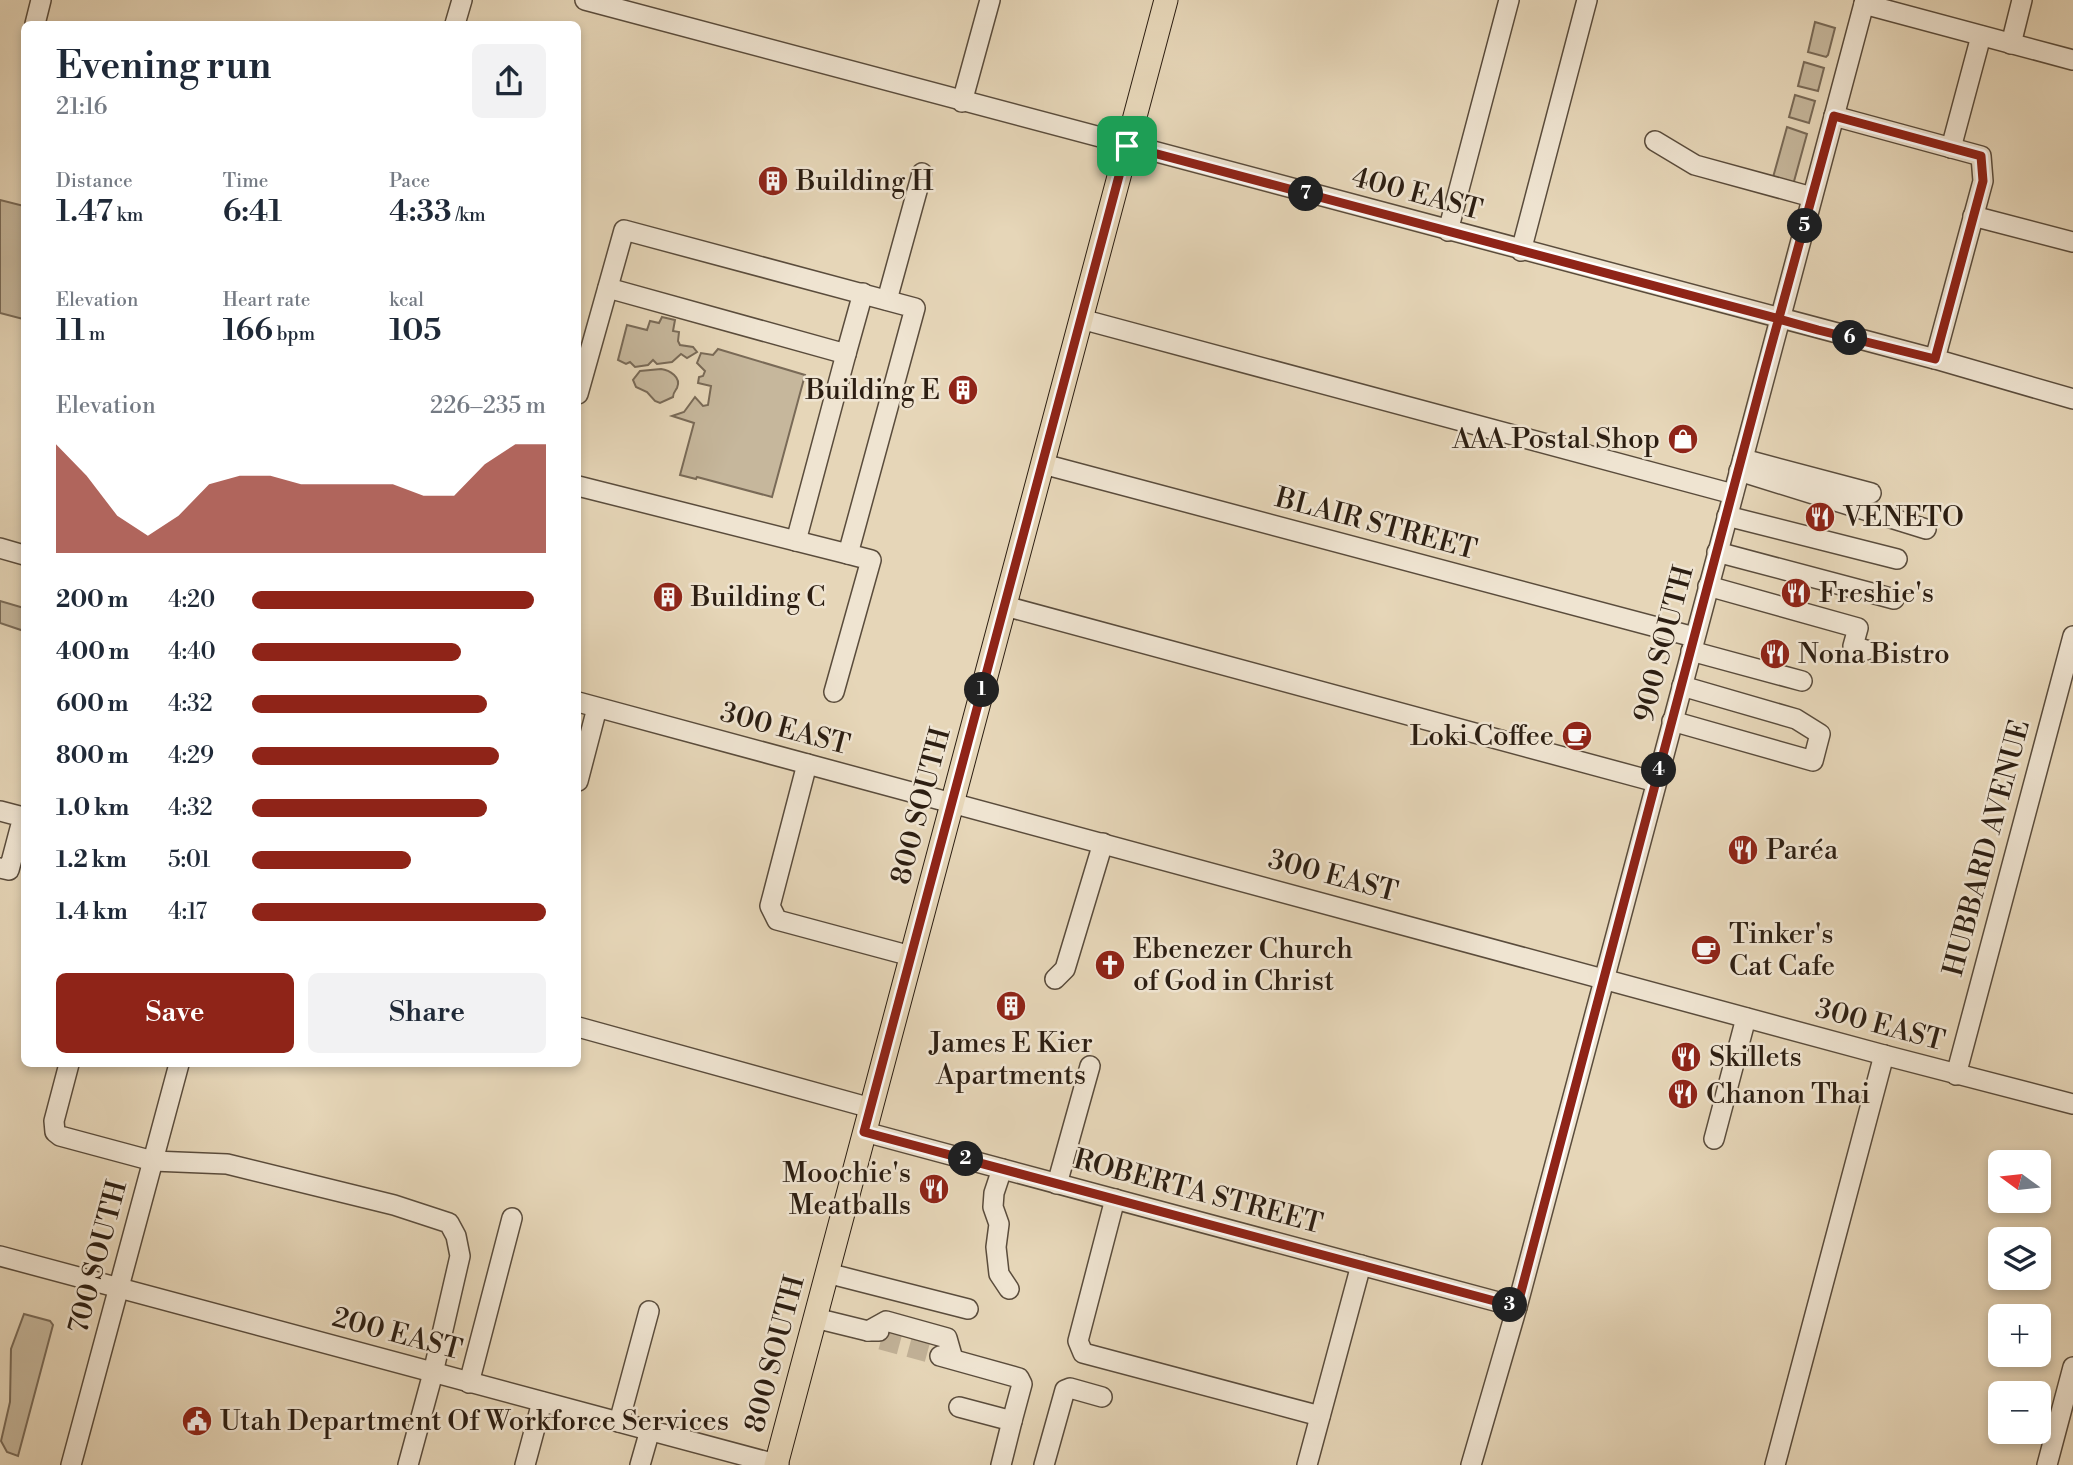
<!DOCTYPE html>
<html lang="en">
<head>
<meta charset="utf-8">
<style>
	:root { --surface:#fff; --page:#f2f2f3; --text:#1f2937; --muted:#747a83; --accent:#8f2418 }
	body { margin:0; font-family:"Libre Bodoni",serif; background:var(--page); color:var(--text); height:100vh; display:flex; flex-direction:column; font-size:26px; white-space:nowrap }
	* { box-sizing:border-box; margin:0 }
	p { font-size:23px; color:var(--muted) }
	.icon { flex:none; width:38px; height:38px; fill:none; stroke:currentColor; stroke-width:2; stroke-linecap:round; stroke-linejoin:round }
	.map { position:relative; flex:1; overflow:hidden }
	.details { position:absolute; left:21px; top:21px; width:560px; height:1046px; display:flex; flex-direction:column; background:var(--surface); border-radius:10px; box-shadow:0 4px 10px #0003 }
	.details>* { flex:none }
	.needle { width:46px; rotate:285deg }
	.buttons { position:absolute; left:1988px; top:1150px; display:grid; gap:14px }
	.buttons a { display:grid; place-items:center; width:63px; height:63px; border-radius:10px; background:var(--surface); box-shadow:0 4px 10px #0003; font-size:35px }
	.pin { position:absolute; display:grid; place-items:center; width:60px; height:60px; color:#fff; margin:-30px; border-radius:14px; box-shadow:0 4px 10px #0006 }
	.km { position:absolute; width:35px; height:35px; margin:-18px; border-radius:50%; background:#222; color:#fff; font-size:19px; line-height:35px; text-align:center }
	.round { display:grid; place-items:center; flex:none; width:74px; height:74px; border-radius:10px; background:var(--page) }
	.summary { display:flex; align-items:center; justify-content:space-between; height:119px; padding:0 35px }
	h1 { font-size:38px; font-weight:600; line-height:52px }
	.metrics { display:grid; grid-template-columns:repeat(3,1fr); gap:10px; height:119px; padding:7px 35px }
	.metrics div { display:grid; align-content:center }
	.metrics b { font-size:30px; font-weight:600 }
	.metrics small { font-size:19px; font-weight:400 }
	.metrics p { font-size:19px }
	.chart { height:196px; padding:14px 35px }
	.chart p { display:flex; justify-content:space-between }
	.chart svg { width:100%; height:126px; margin-top:7px; fill:var(--accent); opacity:.7 }
	.button { display:flex; gap:14px; margin-top:auto; padding:14px 35px }
	.button a { flex:1; height:80px; border-radius:10px; background:var(--accent); color:#fff; font-size:28px; font-weight:600; line-height:80px; text-align:center }
	.button a+a { background:var(--page); color:var(--text) }
	ul { padding:0 35px; list-style:none; font-size:23px }
	li { display:grid; grid-template-columns:112px 84px 1fr; align-items:center; height:52px }
	li i { height:18px; border-radius:9px; background:var(--accent) }
	.map>svg:first-child { display:block }
	.green { fill:#c6b79c; stroke:#796a57; stroke-width:2 }
	.lines { fill:none; stroke-linecap:round; stroke-linejoin:round }
	.minor-tunnel { stroke:#c1b197; stroke-width:19; stroke-dasharray:19 10; stroke-linecap:butt }
	.minor-casing { stroke:#5a4c3c; stroke-width:22 }
	.major-casing { stroke:#2c1e12; stroke-width:25 }
	.minor { stroke:#efe4d1; stroke-width:19 }
	.major { stroke:#e6d6b8; stroke-width:23 }
	.route-casing { stroke:#fff; stroke-width:14 }
	.route { stroke:#8f2418; stroke-width:9 }
	.labels { text-anchor:middle; dominant-baseline:central; stroke-width:5; stroke-linejoin:round; paint-order:stroke }
	.poi-label { font-size:28px; fill:#2c1e12; stroke:#efe4d1; text-anchor:start }
	.street-label { font-size:28px; fill:#2c1e12; stroke:#efe4d1 }
</style>
</head>
<body>
<div class="map">
<svg width="2073" height="1465" viewBox="0 0 2073 1465">
	<rect width="100%" height="100%" fill="#e6d6b8"/>
	<filter id="stains"><feTurbulence type="fractalNoise" baseFrequency=".00286" numOctaves="4"/><feColorMatrix values="0 0 0 0 .2 0 0 0 0 .09 0 0 0 0 .02 0 0 0 .5 -.17"/></filter>
	<radialGradient id="worn" r=".72"><stop offset=".6" stop-color="#630" stop-opacity="0"/><stop offset="1" stop-color="#630" stop-opacity=".3"/></radialGradient>
	<g class="green">
		<path d="M1815,22L1835,28L1828,55L1826,57L1808,52Z"/>
		<path d="M1804,62L1824,68L1818,91L1798,86Z"/>
		<path d="M1795,95L1815,101L1809,123L1789,117Z"/>
		<path d="M1787,127L1807,134L1793,185L1772,181Z"/>
		<path d="M0,200L24,206L23,319L0,313Z"/>
		<path d="M662,317L675,320L673,331L679,332L678,341L680,345L693,347L697,352L687,358L681,354L672,362L657,364L653,360L648,365L635,367L630,362L626,364L618,360L627,325L647,330L650,321L659,323Z"/>
		<path d="M718,349L805,375L772,497L697,477L696,479L680,475L694,423L672,416L684,412L695,397L703,406L708,405L711,386L698,383L699,377L703,376L705,371L697,363L701,353L713,355Z"/>
		<path d="M661,369C669,370 682,377 677,388C675,391 673,393 673,397L660,403L655,401L647,392L636,387L633,380L640,371Z"/>
		<path d="M0,601L24,608V631L0,623Z"/>
		<path d="M24,1314L50,1321L53,1325L18,1456L7,1452L1,1441L10,1402L11,1349Z"/>
	</g>
	<g class="lines">
		<path class="minor-tunnel" d="M881,1340L940,1356"/>
		<g class="minor-casing">
			<g id="minor">
				<path d="M585,0L1935,359L2073,399"/>
				<path d="M1864,4L2073,60"/>
				<path d="M35,24L41,0"/>
				<path d="M455,24L462,0"/>
				<path d="M2011,44L2022,0"/>
				<path d="M962,102L990,0"/>
				<path d="M1834,116L1981,156L1983,181L1935,359"/>
				<path d="M1655,141L1695,165L1812,197"/>
				<path d="M1951,148L1981,36"/>
				<path d="M1973,216L2073,242"/>
				<path d="M1448,231L1509,0"/>
				<path d="M1521,251L1587,0"/>
				<path d="M608,288L846,354L863,293"/>
				<path d="M887,300L922,173"/>
				<path d="M1081,319L1733,494"/>
				<path d="M578,394L624,230L915,308L848,554L871,560L834,692"/>
				<path d="M1743,459L1871,493"/>
				<path d="M1043,464L1694,637"/>
				<path d="M1739,471L1926,529"/>
				<path d="M578,486L848,554"/>
				<path d="M1727,516L1897,559"/>
				<path d="M796,541L846,354"/>
				<path d="M0,548L24,555"/>
				<path d="M1717,552L1894,599"/>
				<path d="M1708,586L1858,628L1853,646L1866,650"/>
				<path d="M1005,606L1656,782"/>
				<path d="M1691,651L1802,681"/>
				<path d="M578,702L1884,1055L2073,1104"/>
				<path d="M1672,721L1813,761L1820,734L1796,719L1682,686"/>
				<path d="M807,764L770,906L777,920L911,956"/>
				<path d="M578,781L597,708"/>
				<path d="M0,811L23,817L9,870L0,868"/>
				<path d="M1055,979L1065,969L1103,843"/>
				<path d="M578,1027L871,1108"/>
				<path d="M69,1064L54,1121L55,1132L60,1136L153,1161L227,1164L394,1205L449,1223L456,1236L460,1256L433,1373L408,1465"/>
				<path d="M1956,1075L2073,636"/>
				<path d="M865,1132L1517,1307"/>
				<path d="M1714,1139L1746,1018"/>
				<path d="M1002,1169L994,1193L993,1207L999,1224L996,1247L999,1274L1009,1289"/>
				<path d="M1057,1184L1090,1066"/>
				<path d="M1115,1199L1078,1341L1083,1353L1320,1416"/>
				<path d="M0,1256L779,1465"/>
				<path d="M827,1273L968,1309"/>
				<path d="M815,1318L868,1331H879"/>
				<path d="M868,1331L886,1321L947,1338L953,1359"/>
				<path d="M940,1356L1019,1378L1022,1384L1012,1421"/>
				<path d="M469,1383L512,1218"/>
				<path d="M959,1407L1012,1421L1001,1465"/>
				<path d="M619,1422L649,1311"/>
				<path d="M71,1465L179,1064"/>
				<path d="M525,1465L542,1402"/>
				<path d="M640,1465L650,1430"/>
				<path d="M1044,1465L1065,1390L1070,1388L1102,1397"/>
				<path d="M1307,1465L1361,1265"/>
				<path d="M1471,1465L1517,1307L1865,0"/>
				<path d="M1775,1465L1884,1055"/>
				<path d="M2047,1465L2073,1367"/>
			</g>
		</g>
		<g class="major-casing">
			<path id="major" d="M776,1465L1166,0"/>
		</g>
		<use href="#minor" class="minor"/>
		<use href="#major" class="major"/>
	</g>
	<g class="lines">
		<g class="route-casing">
			<path id="route" d="M1127,146L864,1132L1517,1307L1765,369C1788,285 1811,201 1834,116L1981,156L1983,181L1935,359L1818,330L1779,319L1127,146"/>
		</g>
		<use href="#route" class="route"/>
	</g>
	<defs>
		<g id="building-disc" transform="scale(1.575)"><circle r="9.5" fill="#8f2418" stroke="#efe4d1"/><path d="M-4-6H4V6H1V3H-1V6H-4ZM-2.5-4.3h1.7v1.8h-1.7ZM.8-4.3h1.7v1.8H.8ZM-2.5-1h1.7V.8h-1.7ZM.8-1h1.7V.8H.8Z" fill="#fff"/></g>
		<g id="shop-disc" transform="scale(1.575)"><circle r="9.5" fill="#8f2418" stroke="#efe4d1"/><path d="M-5-2.5h2.3a2.7 3.5 0 0 1 5.4 0H5L5.5 6h-11ZM-1.5-2.5h3a1.5 2.3 0 0 0-3 0Z" fill="#fff"/></g>
		<g id="restaurant-disc" transform="scale(1.575)"><circle r="9.5" fill="#8f2418" stroke="#efe4d1"/><path d="M-5-6h1v4h1v-4h1v4h1v-4h1v5L-1.5 .5V6h-2V.5L-5-1ZM5-6V6H3V1.5H1.5Q1.5-4 5-6Z" fill="#fff"/></g>
		<g id="cafe-disc" transform="scale(1.575)"><circle r="9.5" fill="#8f2418" stroke="#efe4d1"/><path d="M-5.5-4.5H6V0H3Q3 3.5 0 3.5H-2.5Q-5.5 3.5-5.5 0ZM3-3.2v2h1.7v-2ZM-6 4.5H4V6H-6Z" fill="#fff"/></g>
		<g id="church-disc" transform="scale(1.575)"><circle r="9.5" fill="#8f2418" stroke="#efe4d1"/><path d="M-1.2-6h2.4v3.5h3.3v2.4h-3.3V6h-2.4V-.1h-3.3v-2.4h3.3Z" fill="#fff"/></g>
		<g id="civic-disc" transform="scale(1.575)"><circle r="9.5" fill="#8f2418" stroke="#efe4d1"/><path d="M-.6-6.5H3V-4.5H.6V-3L4-1V1h2V6H-6V1h2V-1L-.6-3ZM-1.2 2.5V6h2.4V2.5Z" fill="#fff"/></g>
	</defs>
	<g fill-rule="evenodd">
		<use href="#building-disc" x="773" y="181"/>
		<use href="#building-disc" x="963" y="390"/>
		<use href="#shop-disc" x="1683" y="439"/>
		<use href="#restaurant-disc" x="1820" y="517"/>
		<use href="#restaurant-disc" x="1796" y="593"/>
		<use href="#building-disc" x="668" y="597"/>
		<use href="#restaurant-disc" x="1775" y="654"/>
		<use href="#cafe-disc" x="1577" y="736"/>
		<use href="#restaurant-disc" x="1743" y="850"/>
		<use href="#cafe-disc" x="1706" y="950"/>
		<use href="#church-disc" x="1110" y="965"/>
		<use href="#building-disc" x="1011" y="1006"/>
		<use href="#restaurant-disc" x="1686" y="1057"/>
		<use href="#restaurant-disc" x="1683" y="1094"/>
		<use href="#restaurant-disc" x="934" y="1189"/>
		<use href="#civic-disc" x="197" y="1421"/>
	</g>
	<g class="labels">
		<g class="poi-label">
			<text x="796" y="181">Building H</text>
			<text x="940" y="390" text-anchor="end">Building E</text>
			<text x="1660" y="439" text-anchor="end">AAA Postal Shop</text>
			<text x="1843" y="517">VENETO</text>
			<text x="1819" y="593">Freshie's</text>
			<text x="691" y="597">Building C</text>
			<text x="1798" y="654">Nona Bistro</text>
			<text x="1554" y="736" text-anchor="end">Loki Coffee</text>
			<text x="1766" y="850">Paréa</text>
			<text x="1729" y="934">Tinker's<tspan x="1729" dy="32">Cat Cafe</tspan></text>
			<text x="1133" y="949">Ebenezer Church<tspan x="1133" dy="32">of God in Christ</tspan></text>
			<text x="1011" y="1043" text-anchor="middle">James E Kier<tspan x="1011" dy="32">Apartments</tspan></text>
			<text x="1709" y="1057">Skillets</text>
			<text x="1706" y="1094">Chanon Thai</text>
			<text x="911" y="1173" text-anchor="end">Moochie's<tspan x="911" dy="32">Meatballs</tspan></text>
			<text x="220" y="1421">Utah Department Of Workforce Services</text>
		</g>
		<g class="street-label">
			<text transform="translate(1417 194) rotate(15)">400 EAST</text>
			<text transform="translate(1376 524) rotate(15)">BLAIR STREET</text>
			<text transform="translate(1664 644) rotate(-75)">900 SOUTH</text>
			<text transform="translate(785 729) rotate(15)">300 EAST</text>
			<text transform="translate(921 806) rotate(-75)">800 SOUTH</text>
			<text transform="translate(1987 848) rotate(-75)">HUBBARD AVENUE</text>
			<text transform="translate(1333 876) rotate(15)">300 EAST</text>
			<text transform="translate(1880 1025) rotate(15)">300 EAST</text>
			<text transform="translate(1198 1192) rotate(15)">ROBERTA STREET</text>
			<text transform="translate(98 1257) rotate(-75)">700 SOUTH</text>
			<text transform="translate(397 1334) rotate(15)">200 EAST</text>
			<text transform="translate(775 1354) rotate(-75)">800 SOUTH</text>
		</g>
	</g>
	<rect width="100%" height="100%" filter="url(#stains)"/>
	<rect width="100%" height="100%" fill="url(#worn)"/>
</svg>
<div class="buttons">
<a><svg class="needle" viewBox="-14 -14 28 28"><path d="M0-13l5 13h-10z" fill="#e53935"/><path d="M0 13l5-13h-10z" fill="#747a83"/></svg></a>
<a><svg class="icon" aria-label="layers" viewBox="0 0 24 24"><path d="M12 4l9 5-9 5-9-5zM3 14l9 5 9-5"/></svg></a>
<a>+</a>
<a>−</a>
</div>
<div class="pin" style="left:1127px;top:146px;background:#1e9e55"><svg class="icon" aria-label="arrive" viewBox="0 0 24 24"><path d="M6 21V4h12l-3 4 3 4H6"/></svg></div>
<b class="km" style="left:982px;top:690px">1</b>
<b class="km" style="left:966px;top:1159px">2</b>
<b class="km" style="left:1510px;top:1305px">3</b>
<b class="km" style="left:1659px;top:770px">4</b>
<b class="km" style="left:1805px;top:226px">5</b>
<b class="km" style="left:1850px;top:338px">6</b>
<b class="km" style="left:1306px;top:194px">7</b>
<section class="details">
<div class="summary"><div><h1>Evening run</h1><p>21:16</p></div><a class="round"><svg class="icon" aria-label="share" viewBox="0 0 24 24"><path d="M12 15V3M7 8l5-5 5 5M5 13v7h14v-7"/></svg></a></div>
<div class="metrics">
<div><p>Distance</p><b>1.47<small> km</small></b></div>
<div><p>Time</p><b>6:41</b></div>
<div><p>Pace</p><b>4:33<small> /km</small></b></div>
</div>
<div class="metrics">
<div><p>Elevation</p><b>11<small> m</small></b></div>
<div><p>Heart rate</p><b>166<small> bpm</small></b></div>
<div><p>kcal</p><b>105</b></div>
</div>
<div class="chart"><p><span>Elevation</span>226–235 m</p>
<svg viewBox="0 0 160 44" preserveAspectRatio="none"><path d="M0 44V6L10 17L20 31L30 38L40 31L50 20L60 17L70 17L80 20L90 20L100 20L110 20L120 24L130 24L140 13L150 6L160 6V44z"/></svg>
</div>
<ul>
<li><b>200 m</b>4:20<i style="width:96%"></i></li>
<li><b>400 m</b>4:40<i style="width:71%"></i></li>
<li><b>600 m</b>4:32<i style="width:80%"></i></li>
<li><b>800 m</b>4:29<i style="width:84%"></i></li>
<li><b>1.0 km</b>4:32<i style="width:80%"></i></li>
<li><b>1.2 km</b>5:01<i style="width:54%"></i></li>
<li><b>1.4 km</b>4:17<i style="width:100%"></i></li>
</ul>
<div class="button"><a>Save</a><a>Share</a></div>
</section>
</div>
</body>
</html>
